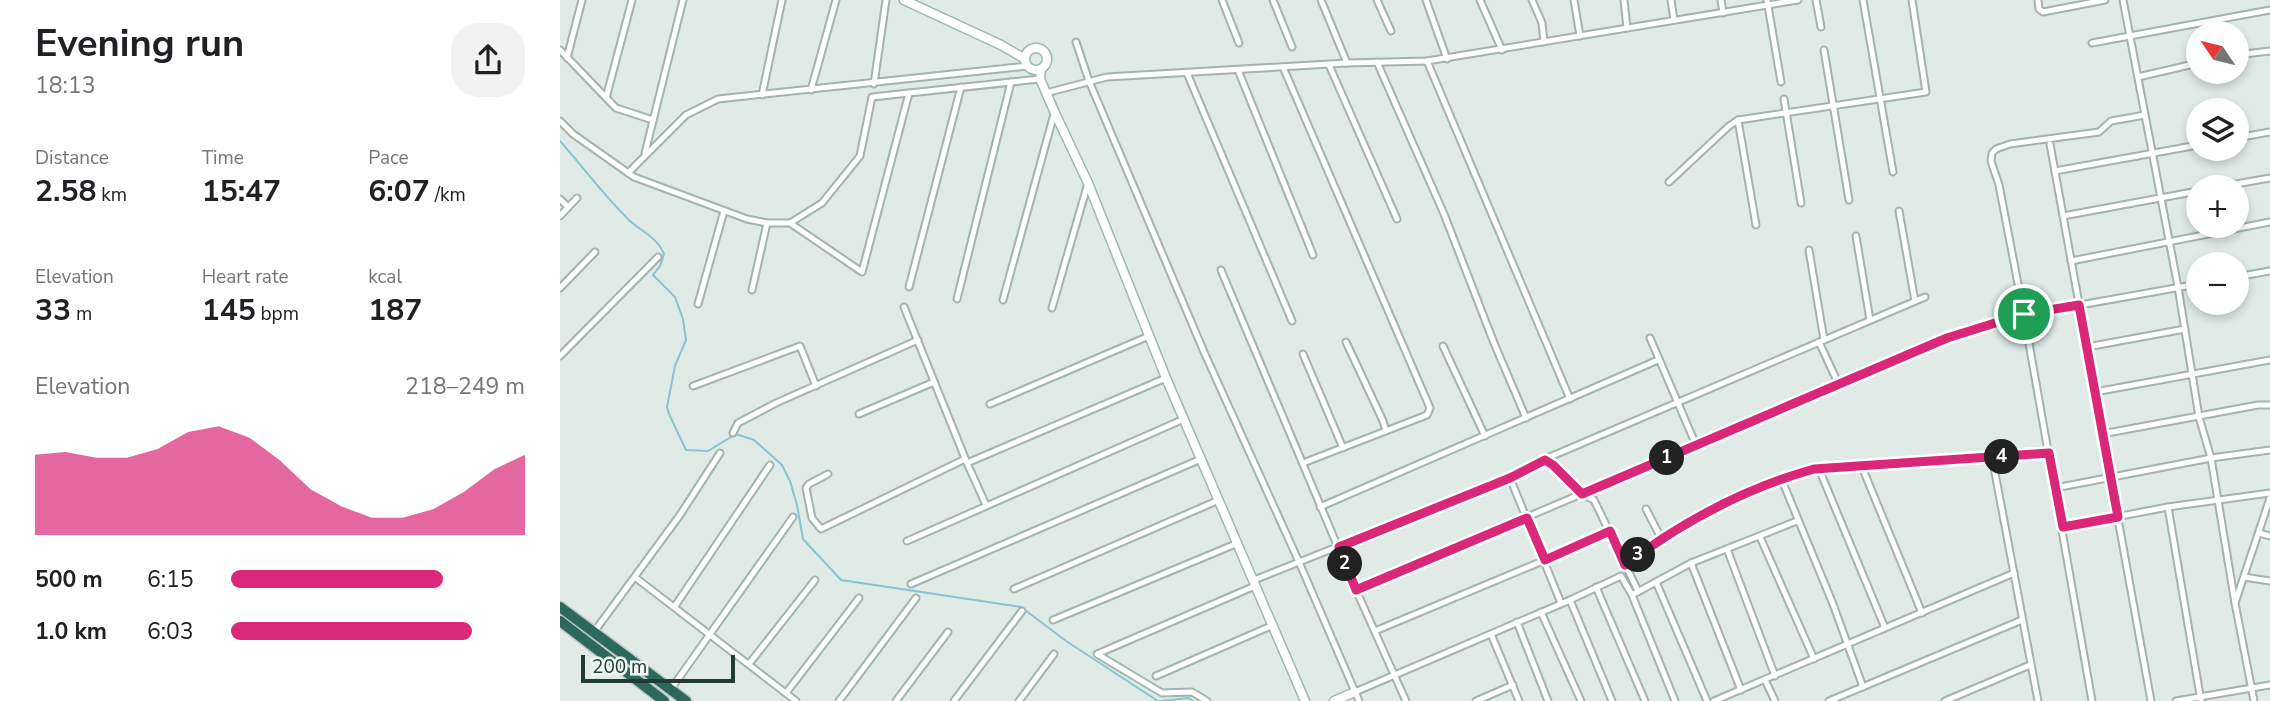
<!DOCTYPE html>
<html lang="en">
<head>
<meta charset="utf-8">
<style>
	:root { --surface:#fff; --page:#f2f2f2; --text:#202124; --muted:#757577; --accent:#db2777 }
	body { margin:0; font-family:"Nunito Sans",sans-serif; background:var(--page); color:var(--text); height:100vh; display:flex; flex-direction:column; font-size:26px; white-space:nowrap }
	* { box-sizing:border-box; margin:0 }
	p { font-size:23px; color:var(--muted) }
	.icon { flex:none; width:38px; height:38px; fill:none; stroke:currentColor; stroke-width:2; stroke-linecap:round; stroke-linejoin:round }
	.map { position:relative; flex:1; overflow:hidden }
	.sheet { display:flex; flex-direction:column; background:var(--surface); width:560px }
	.sheet>* { flex:none }
	.needle { width:46px; rotate:305deg }
	.fabs { position:absolute; left:1626px; top:21px; display:grid; gap:14px }
	.fabs a { display:grid; place-items:center; width:63px; height:63px; border-radius:50%; background:var(--surface); box-shadow:0 4px 10px #0003; font-size:35px }
	.scale { position:absolute; left:21px; bottom:18px; width:154px; box-sizing:border-box; padding-left:7px; border:4px solid #203c35; border-top:0; font-size:19px; line-height:24px; white-space:nowrap; color:#203c35; -webkit-text-stroke:5px #f0f8f4; paint-order:stroke }
	.pin { position:absolute; display:grid; place-items:center; width:60px; height:60px; color:#fff; margin:-30px; border:4px solid #fff; border-radius:50%; box-shadow:0 2px 7px #0007 }
	.km { position:absolute; width:35px; height:35px; margin:-18px; border-radius:50%; background:#222; color:#fff; font-size:19px; line-height:35px; text-align:center }
	.round { display:grid; place-items:center; flex:none; width:74px; height:74px; border-radius:28px; background:var(--page) }
	.head { display:flex; align-items:center; justify-content:space-between; height:119px; padding:0 35px }
	h1 { font-size:38px; font-weight:700; line-height:52px }
	.metrics { display:grid; grid-template-columns:repeat(3,1fr); gap:10px; height:119px; padding:7px 35px }
	.metrics div { display:grid; align-content:center }
	.metrics b { font-size:30px; font-weight:700 }
	.metrics small { font-size:19px; font-weight:400 }
	.metrics p { font-size:19px }
	.chart { height:196px; padding:14px 35px }
	.chart p { display:flex; justify-content:space-between }
	.chart svg { width:100%; height:126px; margin-top:7px; fill:var(--accent); opacity:.7 }
	ul { padding:0 35px; list-style:none; font-size:23px }
	li { display:grid; grid-template-columns:112px 84px 1fr; align-items:center; height:52px }
	li i { height:18px; border-radius:9px; background:var(--accent) }
	main { display:flex; flex:1; min-height:0 }
	.map>svg:first-child { display:block }
	.lines { fill:none; stroke-linecap:round; stroke-linejoin:round }
	.stream { stroke:#87c3d1; stroke-width:2 }
	.street-casing { stroke:#a3b3ae; stroke-width:9 }
	.secondary-casing { stroke:#9eb7af; stroke-width:11 }
	.highway-casing { stroke:#c1c8c6; stroke-width:13 }
	.street { stroke:#fff; stroke-width:5 }
	.secondary { stroke:#fff; stroke-width:8 }
	.highway { stroke:#2c685e; stroke-width:10 }
	.route-casing { stroke:#fff; stroke-width:14 }
	.route { stroke:#db2777; stroke-width:9 }
</style>
</head>
<body>
<main>
<section class="sheet">
<div class="head"><div><h1>Evening run</h1><p>18:13</p></div><a class="round"><svg class="icon" aria-label="share" viewBox="0 0 24 24"><path d="M12 15V3M7 8l5-5 5 5M5 13v7h14v-7"/></svg></a></div>
<div class="metrics">
<div><p>Distance</p><b>2.58<small> km</small></b></div>
<div><p>Time</p><b>15:47</b></div>
<div><p>Pace</p><b>6:07<small> /km</small></b></div>
</div>
<div class="metrics">
<div><p>Elevation</p><b>33<small> m</small></b></div>
<div><p>Heart rate</p><b>145<small> bpm</small></b></div>
<div><p>kcal</p><b>187</b></div>
</div>
<div class="chart"><p><span>Elevation</span>218–249 m</p>
<svg viewBox="0 0 160 44" preserveAspectRatio="none"><path d="M0 44V16L10 15L20 17L30 17L40 14L50 8L60 6L70 10L80 18L90 28L100 34L110 38L120 38L130 35L140 29L150 21L160 16V44z"/></svg>
</div>
<ul>
<li><b>500 m</b>6:15<i style="width:72%"></i></li>
<li><b>1.0 km</b>6:03<i style="width:82%"></i></li>
</ul>
</section>
<div class="map">
<svg width="1710" height="701" viewBox="0 0 1710 701">
	<rect width="100%" height="100%" fill="#e0ebe7"/>
	<g class="lines">
		<g class="stream">
			<path d="M0,141C23,167 44,196 69,220C82,232 97,237 104,254L100,266L93,275L115,297L123,319L126,340L115,366L107,407L109,414L126,450L148,451L176,434L194,440L222,465L230,481L237,505L243,539L281,580L461,607L506,641L598,701"/>
			<path d="M600,701L629,698L633,701"/>
		</g>
		<g class="street-casing">
			<g id="street">
				<path d="M662,0L679,43"/>
				<path d="M713,0L732,47"/>
				<path d="M761,0L787,63"/>
				<path d="M817,0L831,31"/>
				<path d="M866,0L887,59"/>
				<path d="M920,0L942,50"/>
				<path d="M972,0L982,23L984,42"/>
				<path d="M1014,0L1020,36"/>
				<path d="M1064,0L1067,28"/>
				<path d="M1111,0L1114,20"/>
				<path d="M1161,0L1163,13"/>
				<path d="M1207,0L1221,82"/>
				<path d="M1256,0L1261,27"/>
				<path d="M1303,0L1333,172"/>
				<path d="M1478,0L1479,9L1483,12L1545,0"/>
				<path d="M1563,0L1618,287L1639,417L1651,458L1675,603"/>
				<path d="M516,42L529,81L644,352L739,562L799,701"/>
				<path d="M1532,43L1710,10"/>
				<path d="M0,50L56,108L93,120"/>
				<path d="M1264,50L1289,200"/>
				<path d="M1676,55L1710,51"/>
				<path d="M7,58L22,0"/>
				<path d="M867,61L1010,399"/>
				<path d="M817,62L884,214L934,343L966,418"/>
				<path d="M769,65L837,219"/>
				<path d="M723,67L870,408L867,415L743,463"/>
				<path d="M678,70L753,255"/>
				<path d="M627,73L732,321"/>
				<path d="M1578,77L1638,63"/>
				<path d="M314,84L326,0"/>
				<path d="M251,90L276,0"/>
				<path d="M486,93L547,77L787,63L867,61L1238,0"/>
				<path d="M202,95L222,0"/>
				<path d="M46,98L72,0"/>
				<path d="M1224,99L1241,203"/>
				<path d="M1178,120L1196,225"/>
				<path d="M0,121L13,134L74,177L187,219L207,223H230L262,203L300,156L312,97L480,79"/>
				<path d="M1676,138L1710,132"/>
				<path d="M1490,144L1591,701"/>
				<path d="M85,153L123,0"/>
				<path d="M1495,171L1638,145"/>
				<path d="M68,173L126,115L158,99L467,66"/>
				<path d="M1109,182L1169,126L1178,120L1366,92L1352,0"/>
				<path d="M1659,187L1710,178"/>
				<path d="M0,199L8,207"/>
				<path d="M1339,211L1355,301"/>
				<path d="M0,216L17,198"/>
				<path d="M1503,216L1638,191"/>
				<path d="M230,223L302,272L349,93"/>
				<path d="M1296,236L1310,320"/>
				<path d="M1249,250L1264,340"/>
				<path d="M1511,261L1710,222"/>
				<path d="M661,270L796,590L846,701"/>
				<path d="M1676,277L1710,271"/>
				<path d="M349,287L401,87"/>
				<path d="M0,288L35,252"/>
				<path d="M192,290L207,223"/>
				<path d="M397,299L451,82"/>
				<path d="M443,300L494,114"/>
				<path d="M138,304L164,211"/>
				<path d="M344,307L407,463L426,505"/>
				<path d="M492,308L528,183"/>
				<path d="M1090,338L1136,445"/>
				<path d="M786,342L823,421L826,431"/>
				<path d="M1259,342L1279,385"/>
				<path d="M883,346L925,436"/>
				<path d="M1527,347L1625,329"/>
				<path d="M743,354L783,448"/>
				<path d="M0,356L98,257"/>
				<path d="M133,386L240,346L256,386"/>
				<path d="M1535,392L1710,360"/>
				<path d="M430,404L589,336"/>
				<path d="M299,414L374,382"/>
				<path d="M173,433L178,423L216,403L358,340"/>
				<path d="M1542,434L1698,405H1710"/>
				<path d="M1432,457L1478,701"/>
				<path d="M985,459L1022,494L1034,500L1078,591"/>
				<path d="M407,463L606,378"/>
				<path d="M1302,467L1362,613"/>
				<path d="M1259,469L1325,628"/>
				<path d="M268,474L249,484L246,488L252,518L261,529L405,459"/>
				<path d="M950,478L1001,603"/>
				<path d="M1221,478L1273,604L1303,687"/>
				<path d="M1495,488L1651,458L1710,450"/>
				<path d="M760,507L1098,360"/>
				<path d="M1608,507L1641,701"/>
				<path d="M1086,509L1101,538"/>
				<path d="M1503,527L1608,507L1710,493"/>
				<path d="M1699,533L1710,536"/>
				<path d="M1200,537L1254,659"/>
				<path d="M347,541L624,419"/>
				<path d="M1167,549L1215,676"/>
				<path d="M1131,563L1181,690"/>
				<path d="M1065,565C1122,522 1185,488 1254,469L1489,453"/>
				<path d="M1684,577L1710,581"/>
				<path d="M76,578L236,701"/>
				<path d="M694,580L950,478L985,459L1365,297"/>
				<path d="M1096,582L1147,701"/>
				<path d="M351,584L641,459"/>
				<path d="M1036,587L1085,701"/>
				<path d="M454,589L659,500"/>
				<path d="M796,590L1387,338L1464,315L1638,284"/>
				<path d="M1072,595L1131,563L1237,521"/>
				<path d="M1010,600L1052,701"/>
				<path d="M115,606L210,465"/>
				<path d="M981,612L1021,701"/>
				<path d="M493,620L678,543"/>
				<path d="M957,622L988,701"/>
				<path d="M815,631L985,560L1050,531"/>
				<path d="M34,632L120,515L160,453"/>
				<path d="M931,634L959,701"/>
				<path d="M189,664L255,580"/>
				<path d="M596,676L711,626"/>
				<path d="M1205,680L1215,701"/>
				<path d="M111,689L233,517"/>
				<path d="M795,692L1010,600L1061,576L1072,595L1115,701"/>
				<path d="M226,693L299,598"/>
				<path d="M279,701L356,598"/>
				<path d="M336,701L388,632"/>
				<path d="M394,701L462,611"/>
				<path d="M459,701L494,654"/>
				<path d="M647,701L632,692L602,693L537,654L695,586"/>
				<path d="M916,701L953,685"/>
				<path d="M1154,701L1454,573"/>
				<path d="M1269,701L1462,620"/>
				<path d="M1385,701L1470,665"/>
				<path d="M1532,701L1464,315L1439,185L1431,161L1432,153L1436,149L1450,144L1539,132L1551,121L1585,115"/>
				<path d="M1616,701L1710,685"/>
				<path d="M1694,701L1675,603L1710,498"/>
			</g>
		</g>
		<g class="secondary-casing">
			<g id="secondary">
				<path d="M344,0L441,45L465,59"/>
				<circle cx="476" cy="59" r="11"/>
				<path d="M481,69L480,79L495,113L528,183L606,378L745,701"/>
				<path d="M774,701L795,692"/>
			</g>
		</g>
		<g class="highway-casing">
			<g id="highway">
				<path d="M0,607L126,701"/>
				<path d="M0,621L104,701"/>
			</g>
		</g>
		<use href="#street" class="street"/>
		<use href="#secondary" class="secondary"/>
		<use href="#highway" class="highway"/>
	</g>
	<g class="lines">
		<g class="route-casing">
			<path id="route" d="M1519,305L1558,517L1503,527L1489,453L1254,469C1186,488 1122,522 1065,565L1050,531L985,560L967,518L796,590L779,547L950,478L985,460L993,465L1022,494L1387,338L1464,314Z"/>
		</g>
		<use href="#route" class="route"/>
	</g>
</svg>
<div class="fabs">
<a><svg class="needle" viewBox="-14 -14 28 28"><path d="M0-13l5 13h-10z" fill="#e53935"/><path d="M0 13l5-13h-10z" fill="#757577"/></svg></a>
<a><svg class="icon" aria-label="layers" viewBox="0 0 24 24"><path d="M12 4l9 5-9 5-9-5zM3 14l9 5 9-5"/></svg></a>
<a>+</a>
<a>−</a>
</div>
<div class="scale">200 m</div>
<div class="pin" style="left:1464px;top:314px;background:#1e9e55"><svg class="icon" aria-label="arrive" viewBox="0 0 24 24"><path d="M6 21V4h12l-3 4 3 4H6"/></svg></div>
<b class="km" style="left:1107px;top:458px">1</b>
<b class="km" style="left:785px;top:564px">2</b>
<b class="km" style="left:1078px;top:555px">3</b>
<b class="km" style="left:1442px;top:457px">4</b>
</div>
</main>
</body>
</html>
